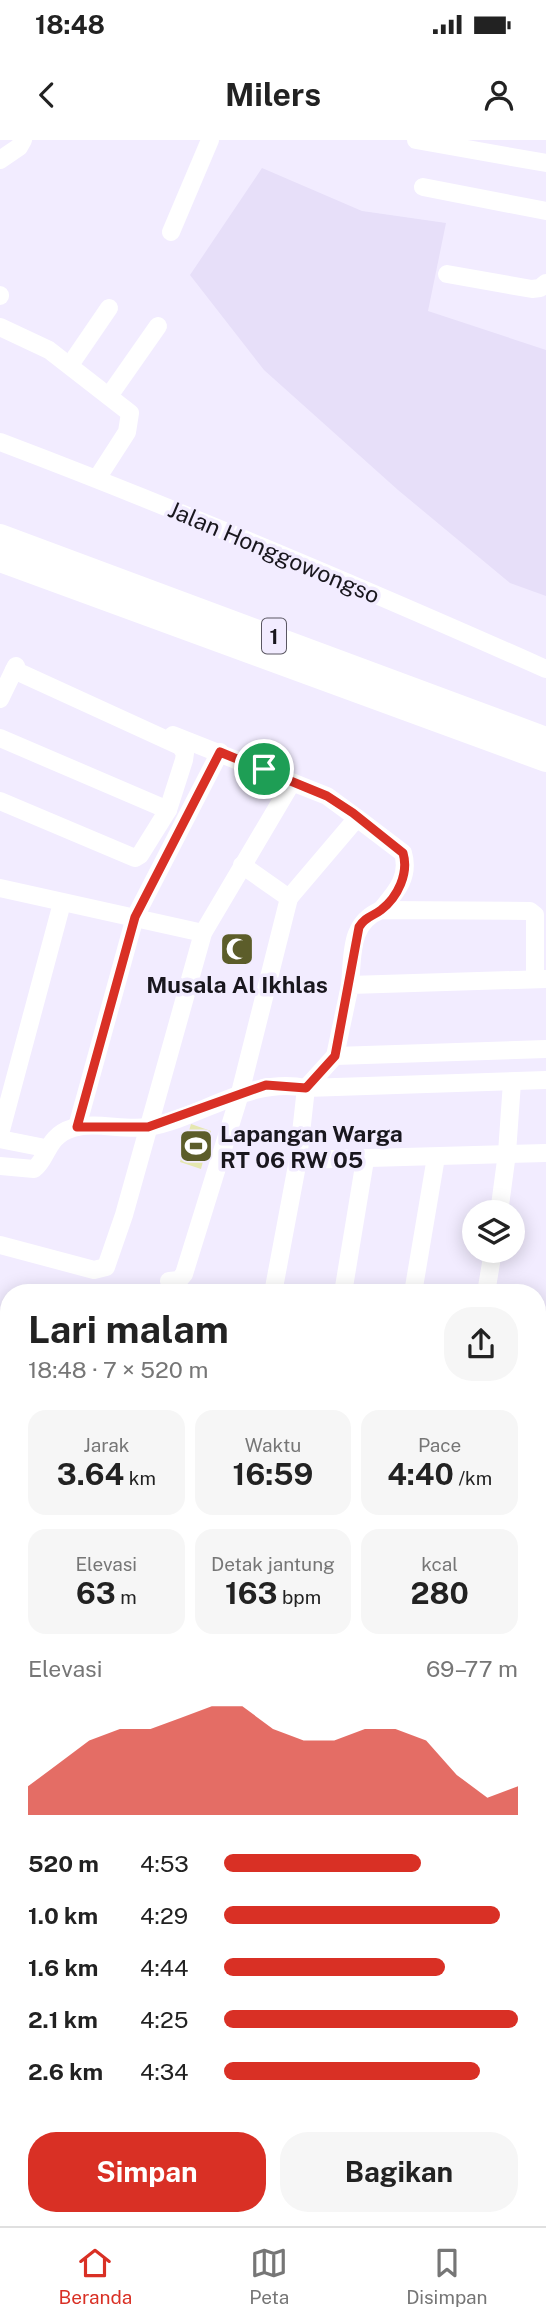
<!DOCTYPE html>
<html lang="id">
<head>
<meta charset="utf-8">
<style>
	:root { --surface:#fff; --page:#f6f6f6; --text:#222; --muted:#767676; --line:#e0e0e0; --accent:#d93025 }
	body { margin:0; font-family:"Public Sans",sans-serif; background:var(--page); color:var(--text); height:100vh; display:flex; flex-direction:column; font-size:26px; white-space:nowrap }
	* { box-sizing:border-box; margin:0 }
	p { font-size:23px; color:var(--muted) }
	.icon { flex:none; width:38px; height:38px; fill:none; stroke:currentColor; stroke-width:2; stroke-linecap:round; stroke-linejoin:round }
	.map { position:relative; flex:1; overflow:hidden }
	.sheet { position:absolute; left:0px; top:1144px; width:546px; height:942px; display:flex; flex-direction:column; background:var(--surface); border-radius:28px 28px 0 0; box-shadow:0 4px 18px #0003 }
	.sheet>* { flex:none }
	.tools { position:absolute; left:462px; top:1060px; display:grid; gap:14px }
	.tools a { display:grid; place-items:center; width:63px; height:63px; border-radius:50%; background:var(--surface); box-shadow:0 4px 18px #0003; font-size:35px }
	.pin { position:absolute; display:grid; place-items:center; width:60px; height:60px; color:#fff; margin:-30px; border:4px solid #fff; border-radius:50%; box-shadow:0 2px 7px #0007 }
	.round { display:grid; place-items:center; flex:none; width:74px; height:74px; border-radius:28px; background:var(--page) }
	.summary { display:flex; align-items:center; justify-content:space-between; height:119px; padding:0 28px }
	h1 { font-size:38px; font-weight:700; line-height:52px }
	.metrics { display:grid; grid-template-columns:repeat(3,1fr); gap:10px; height:119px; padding:7px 28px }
	.metrics div { display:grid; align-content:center; border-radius:18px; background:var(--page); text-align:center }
	.metrics b { font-size:30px; font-weight:700 }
	.metrics small { font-size:19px; font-weight:400 }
	.metrics p { font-size:19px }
	.chart { height:196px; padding:14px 28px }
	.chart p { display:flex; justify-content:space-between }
	.chart svg { width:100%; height:126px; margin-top:7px; fill:var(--accent); opacity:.7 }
	.cta { display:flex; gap:14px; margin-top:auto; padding:14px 28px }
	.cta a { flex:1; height:80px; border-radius:28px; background:var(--accent); color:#fff; font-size:28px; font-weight:700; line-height:80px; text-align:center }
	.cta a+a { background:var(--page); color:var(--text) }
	ul { padding:0 28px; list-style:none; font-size:23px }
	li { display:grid; grid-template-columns:112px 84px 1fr; align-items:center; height:52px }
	li i { height:18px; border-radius:9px; background:var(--accent) }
	.status { display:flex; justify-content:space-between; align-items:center; height:49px; padding:0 35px; background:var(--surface); direction:ltr }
	.status svg { height:19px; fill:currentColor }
	header { display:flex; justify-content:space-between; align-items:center; height:91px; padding:0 28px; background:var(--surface); font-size:32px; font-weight:700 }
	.tab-bar { display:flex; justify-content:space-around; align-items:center; height:98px; border-top:2px solid var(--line); background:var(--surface); font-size:19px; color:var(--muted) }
	.tab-bar a { display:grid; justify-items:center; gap:4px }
	.tab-bar .selected { color:var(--accent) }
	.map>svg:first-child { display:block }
	.built { fill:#e7dff9 }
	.green { fill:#e5e7b0 }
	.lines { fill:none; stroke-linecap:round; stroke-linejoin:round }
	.minor { stroke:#fff; stroke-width:18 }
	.highway { stroke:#fff; stroke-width:24 }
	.route-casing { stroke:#fff; stroke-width:14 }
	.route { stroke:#d93025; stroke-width:9 }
	.labels { text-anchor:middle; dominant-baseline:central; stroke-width:7; stroke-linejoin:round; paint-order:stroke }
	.shield { fill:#f2ecff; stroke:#5a5762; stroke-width:2 }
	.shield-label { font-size:21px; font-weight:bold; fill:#19171e }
	.street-label { font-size:23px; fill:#19171e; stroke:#f2ecff }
	.poi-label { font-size:23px; font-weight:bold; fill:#19171e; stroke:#f2ecff }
</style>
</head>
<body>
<div class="status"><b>18:48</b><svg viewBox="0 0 49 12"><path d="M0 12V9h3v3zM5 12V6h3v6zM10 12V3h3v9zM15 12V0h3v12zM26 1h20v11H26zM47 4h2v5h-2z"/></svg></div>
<header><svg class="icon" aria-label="back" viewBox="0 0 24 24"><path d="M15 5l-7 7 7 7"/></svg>Milers<svg class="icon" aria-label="person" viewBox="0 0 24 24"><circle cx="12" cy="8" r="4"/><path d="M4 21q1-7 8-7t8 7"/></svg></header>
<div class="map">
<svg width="546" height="2086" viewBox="0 0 546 2086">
	<rect width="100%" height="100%" fill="#f2ecff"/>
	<g class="built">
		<path d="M262,28L362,71L446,83L428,171L546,210V456L510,443L398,350L264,230L190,135Z"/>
		<path d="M546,1518V2086H154L180,2077H537V1602L540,1546Z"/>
	</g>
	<path class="green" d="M191,984L211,991L201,1029L180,1022Z"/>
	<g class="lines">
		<g class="minor">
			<path d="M416,0L546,23"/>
			<path d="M0,20L19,7L23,0"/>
			<path d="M423,47L546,71"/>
			<path d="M171,92L210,0"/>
			<path d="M447,134L532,149L540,148L546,143"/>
			<path d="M0,156V155"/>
			<path d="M0,187L49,210L130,273L127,292L98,337"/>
			<path d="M70,225L109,168"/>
			<path d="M109,256L158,186"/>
			<path d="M0,302C185,372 366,449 546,529"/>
			<path d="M0,559L16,526"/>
			<path d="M173,595L327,656L357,678"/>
			<path d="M0,598L168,670"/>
			<path d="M0,661L135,718L140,715L168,670L184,620L185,613L180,606L14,530"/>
			<path d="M242,725L289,758L357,678L403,713C410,737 396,752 381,770"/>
			<path d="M0,748L203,793"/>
			<path d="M350,845C353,814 349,783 381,770L530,771L535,775V839"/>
			<path d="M335,916L546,909"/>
			<path d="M77,987L135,777L220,612"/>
			<path d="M0,994L62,763"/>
			<path d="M0,999L45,1008"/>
			<path d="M298,1020L546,1013"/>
			<path d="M0,1026L34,1029C48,1019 46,996 73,988C96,981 124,991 148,987C201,978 251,936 306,948L546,940"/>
			<path d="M499,1073L507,1013L512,942"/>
			<path d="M0,1105L94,1130L106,1127L124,1075L203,793L291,644"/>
			<path d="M169,1141L179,1140L184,1134L239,957L289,758"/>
			<path d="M273,1153L298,1020L306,948L335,916L350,845L546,839"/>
			<path d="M343,1153L365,1020"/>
			<path d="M413,1153L436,1017"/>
			<path d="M486,1153L493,1111"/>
			<path d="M0,1186L9,1188"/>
			<path d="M537,1213L546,1215"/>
			<path d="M537,1290L546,1292"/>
			<path d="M0,1324L9,1328"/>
			<path d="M0,1434H9"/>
			<path d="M0,1724L9,1723"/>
			<path d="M0,1805L9,1807"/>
			<path d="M0,1892L9,1894"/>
			<path d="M0,1980L9,1951"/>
		</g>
		<g class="highway">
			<path d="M0,396L546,599"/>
			<path d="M0,420L546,620"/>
		</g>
	</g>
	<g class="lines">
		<g class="route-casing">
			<path id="route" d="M220,612L327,656L353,673L403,713C409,733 398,757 381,770C372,777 366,776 359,787L335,916L306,948L266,945L148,987H77L135,777Z"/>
		</g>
		<use href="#route" class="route"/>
	</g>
	<defs>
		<g id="mosque-square" transform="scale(1.75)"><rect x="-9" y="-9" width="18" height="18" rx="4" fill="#5c5d2a" stroke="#f2ecff"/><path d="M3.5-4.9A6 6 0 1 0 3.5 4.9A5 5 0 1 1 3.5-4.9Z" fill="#fff"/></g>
		<g id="stadium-square" transform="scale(1.75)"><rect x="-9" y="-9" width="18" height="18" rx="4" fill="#5c5d2a" stroke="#f2ecff"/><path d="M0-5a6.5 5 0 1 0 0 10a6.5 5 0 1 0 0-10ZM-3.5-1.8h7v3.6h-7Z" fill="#fff"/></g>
	</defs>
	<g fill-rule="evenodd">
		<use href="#mosque-square" x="237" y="809"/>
		<use href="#stadium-square" x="196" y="1006"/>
	</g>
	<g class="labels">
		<rect class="shield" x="262" y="478.5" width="24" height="35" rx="5"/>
		<g class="shield-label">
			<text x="274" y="496">1</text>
		</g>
		<g class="street-label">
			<text transform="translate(274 412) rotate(23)">Jalan Honggowongso</text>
		</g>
		<g class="poi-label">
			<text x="237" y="844">Musala Al Ikhlas</text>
			<text x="220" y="993" text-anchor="start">Lapangan Warga<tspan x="220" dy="26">RT 06 RW 05</tspan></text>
		</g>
	</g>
</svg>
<div class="tools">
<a><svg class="icon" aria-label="layers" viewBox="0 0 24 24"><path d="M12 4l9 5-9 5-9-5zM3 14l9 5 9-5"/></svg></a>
</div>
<div class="pin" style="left:264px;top:629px;background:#1e9e55"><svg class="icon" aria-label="arrive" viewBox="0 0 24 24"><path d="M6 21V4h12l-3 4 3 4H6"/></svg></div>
<section class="sheet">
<div class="summary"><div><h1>Lari malam</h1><p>18:48 · 7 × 520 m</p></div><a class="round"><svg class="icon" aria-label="share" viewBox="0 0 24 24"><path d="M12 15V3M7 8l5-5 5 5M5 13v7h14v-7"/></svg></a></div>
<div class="metrics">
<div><p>Jarak</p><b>3.64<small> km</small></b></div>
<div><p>Waktu</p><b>16:59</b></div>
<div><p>Pace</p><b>4:40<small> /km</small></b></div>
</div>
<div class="metrics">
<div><p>Elevasi</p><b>63<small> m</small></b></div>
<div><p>Detak jantung</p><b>163<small> bpm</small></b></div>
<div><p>kcal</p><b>280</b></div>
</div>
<div class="chart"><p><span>Elevasi</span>69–77 m</p>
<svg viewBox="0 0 160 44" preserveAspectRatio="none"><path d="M0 44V34L10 26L20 18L30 14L40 14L50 10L60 6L70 6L80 14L90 18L100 18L110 14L120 14L130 18L140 30L150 38L160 34V44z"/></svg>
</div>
<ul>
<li><b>520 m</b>4:53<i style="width:67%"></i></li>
<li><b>1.0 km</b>4:29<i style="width:94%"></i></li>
<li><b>1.6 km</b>4:44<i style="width:75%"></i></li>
<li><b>2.1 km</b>4:25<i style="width:100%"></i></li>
<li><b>2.6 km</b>4:34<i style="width:87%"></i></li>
</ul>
<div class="cta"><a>Simpan</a><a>Bagikan</a></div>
</section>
</div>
<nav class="tab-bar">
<a class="selected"><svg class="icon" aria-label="home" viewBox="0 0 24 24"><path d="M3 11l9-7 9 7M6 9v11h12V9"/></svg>Beranda</a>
<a><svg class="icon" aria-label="map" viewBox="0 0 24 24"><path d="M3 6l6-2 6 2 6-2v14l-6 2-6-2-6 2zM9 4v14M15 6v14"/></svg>Peta</a>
<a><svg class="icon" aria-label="saved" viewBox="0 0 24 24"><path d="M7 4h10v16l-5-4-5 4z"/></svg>Disimpan</a>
</nav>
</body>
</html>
